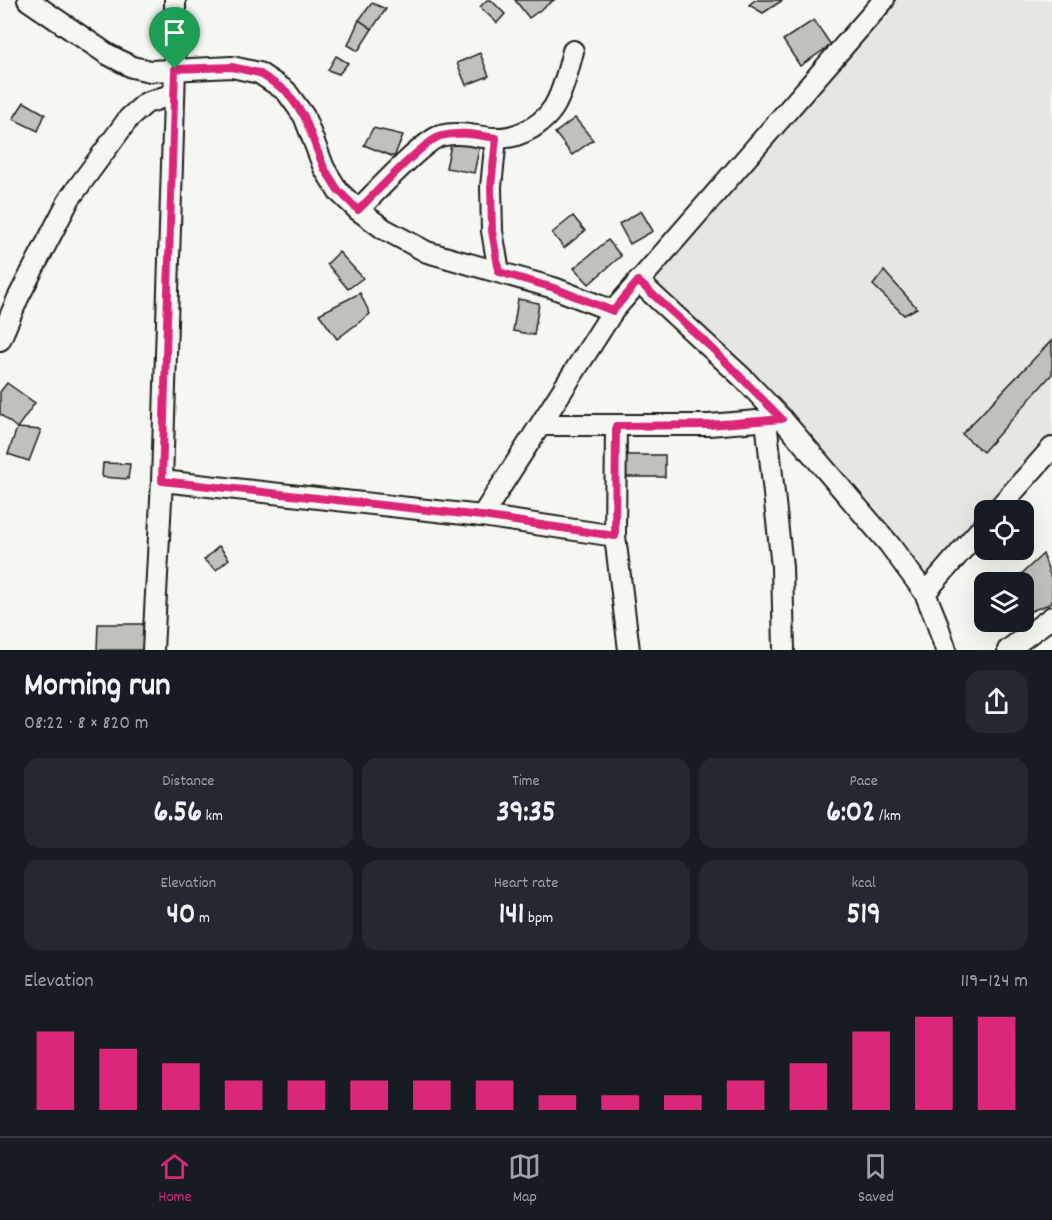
<!DOCTYPE html>
<html lang="en">
<head>
<meta charset="utf-8">
<style>
	:root { --surface:#171b24; --page:#242831; --text:#f1f3f6; --muted:#9ea1a6; --line:#363941; --accent:#db2777 }
	body { margin:0; font-family:Dekko,sans-serif; background:var(--page); color:var(--text); height:100vh; display:flex; flex-direction:column; font-size:22px; white-space:nowrap }
	* { box-sizing:border-box; margin:0 }
	p { font-size:20px; color:var(--muted) }
	.icon { flex:none; width:33px; height:33px; fill:none; stroke:currentColor; stroke-width:2; stroke-linecap:round; stroke-linejoin:round }
	.map { position:relative; height:650px; overflow:hidden }
	.panel { display:flex; flex-direction:column; background:var(--surface); flex:1 }
	.panel>* { flex:none }
	.fabs { position:absolute; left:974px; top:500px; display:grid; gap:12px }
	.fabs a { display:grid; place-items:center; width:60px; height:60px; border-radius:12px; background:var(--surface); box-shadow:0 6px 24px #0002; font-size:30px }
	.pin { position:absolute; display:grid; place-items:center; width:51px; height:51px; color:#fff; margin:-62px -26px; border-radius:50% 50% 50% 0; rotate:-45deg; box-shadow:0 0 6px #0007 }
	.pin .icon { rotate:45deg }
	.round { display:grid; place-items:center; flex:none; width:63px; height:63px; border-radius:18px; background:var(--page) }
	.headline { display:flex; align-items:center; justify-content:space-between; height:102px; padding:0 24px }
	h1 { font-size:33px; font-weight:700; line-height:45px }
	.metrics { display:grid; grid-template-columns:repeat(3,1fr); gap:9px; height:102px; padding:6px 24px }
	.metrics div { display:grid; align-content:center; border-radius:15px; background:var(--page); text-align:center }
	.metrics b { font-size:30px; font-weight:700 }
	.metrics small { font-size:16px; font-weight:400 }
	.metrics p { font-size:16px }
	.chart { height:168px; padding:12px 24px }
	.chart p { display:flex; justify-content:space-between }
	.chart svg { width:100%; height:108px; margin-top:6px; stroke:var(--accent); stroke-width:6 }
	.menu { display:flex; justify-content:space-around; align-items:center; height:84px; border-top:2px solid var(--line); background:var(--surface); font-size:16px; color:var(--muted) }
	.menu a { display:grid; justify-items:center; gap:3px }
	.menu .active { color:var(--accent) }
	.map>svg:first-child { display:block }
	.built { fill:#e6e6e2 }
	.building { fill:#c0c0bd; stroke:#1c1c1c; stroke-width:1.5 }
	.lines { fill:none; stroke-linecap:round; stroke-linejoin:round }
	.minor-casing { stroke:#1c1c1c; stroke-width:24 }
	.minor { stroke:#f6f6f2; stroke-width:20 }
	.route-casing { stroke:#fff; stroke-width:12 }
	.route { stroke:#db2777; stroke-width:8 }
</style>
</head>
<body>
<div class="map">
<svg width="1052" height="650" viewBox="0 0 1052 650">
	<rect width="100%" height="100%" fill="#f6f6f2"/>
	<filter id="ink" filterUnits="userSpaceOnUse"><feTurbulence type="fractalNoise" baseFrequency=".0167" numOctaves="2"/><feDisplacementMap in="SourceGraphic" scale="12" xChannelSelector="R" yChannelSelector="G"/><feConvolveMatrix kernelMatrix="1 2 1 2 8 2 1 2 1" color-interpolation-filters="sRGB"/></filter>
	<g filter="url(#ink)">
		<path class="built" d="M884,0H1052V448L997,510H984V525L925,593L782,419L638,281Z"/>
		<g class="building">
			<path d="M487,0H491L505,14L497,23L480,7Z"/>
			<path d="M515,0H554L529,18Z"/>
			<path d="M755,0H783L763,13L749,5Z"/>
			<path d="M372,3L386,9L372,29L359,20Z"/>
			<path d="M359,20L372,29L358,51L348,45Z"/>
			<path d="M814,20L831,45L800,66L783,40Z"/>
			<path d="M480,53L489,76L466,85L457,63Z"/>
			<path d="M336,56L348,63L339,74L328,70Z"/>
			<path d="M24,102L45,114L38,131L13,119Z"/>
			<path d="M575,118L593,140L572,155L555,133Z"/>
			<path d="M373,128L403,135L394,157L364,145Z"/>
			<path d="M452,140L480,145L474,173L446,168Z"/>
			<path d="M641,211L653,231L630,244L619,224Z"/>
			<path d="M573,216L585,231L564,248L552,233Z"/>
			<path d="M608,240L621,256L589,284L574,268Z"/>
			<path d="M339,252L363,278L348,289L327,264Z"/>
			<path d="M884,271L917,308L904,315L873,285Z"/>
			<path d="M360,293L370,314L337,339L319,314Z"/>
			<path d="M518,299L539,303L534,335L513,331Z"/>
			<path d="M1052,340V374L983,452L962,434Z"/>
			<path d="M7,383L35,403L17,428L0,414V392Z"/>
			<path d="M17,428L41,430L29,461L8,454Z"/>
			<rect x="622" y="455" width="43" height="22"/>
			<path d="M103,463L130,464L128,479L102,477Z"/>
			<path d="M219,546L229,559L216,570L204,560Z"/>
			<path d="M1043,554L1052,581V603L1026,613L1023,602V582H1017L1016,579Z"/>
			<path d="M984,609V621H1000L988,630L975,618Z"/>
			<path d="M98,624H148V650H97Z"/>
		</g>
		<g class="lines">
			<g class="minor-casing">
				<g id="minor">
					<path d="M28,0L107,54L132,67L150,71L232,67L259,73L286,91L304,116L324,168L338,191L358,210L384,229L427,252L554,288L613,311"/>
					<path d="M496,138L491,187L492,231L499,272"/>
					<path d="M358,210C374,194 422,142 440,136C459,131 475,137 494,138C520,139 548,123 558,99C565,84 569,67 573,51"/>
					<path d="M638,281L744,379L782,419L889,544L925,593L936,620L946,650"/>
					<path d="M0,340L18,298L70,198L129,118L146,103L174,94"/>
					<path d="M766,420L782,567L784,650"/>
					<path d="M541,425H709L782,419"/>
					<path d="M616,426L615,536L629,650"/>
					<path d="M162,481L482,516L615,536"/>
					<path d="M997,510L1052,448"/>
					<path d="M482,516L613,311L884,0"/>
					<path d="M925,593L984,525"/>
					<path d="M153,650L162,481L175,69V0"/>
					<path d="M1008,650L1052,617"/>
				</g>
			</g>
			<use href="#minor" class="minor"/>
		</g>
	</g>
	<g class="lines" filter="url(#ink)">
		<g class="route-casing">
			<path id="route" d="M232,67L259,73L286,91L304,116L324,168L338,190L358,210C374,195 423,141 441,136C459,131 477,135 496,138L491,187L492,231L499,272L554,288L613,311L638,281L715,351L782,419L709,425L616,426L615,536L482,516L162,481L175,69Z"/>
		</g>
		<use href="#route" class="route"/>
	</g>
</svg>
<div class="fabs">
<a><svg class="icon" aria-label="locate" viewBox="0 0 24 24"><circle cx="12" cy="12" r="6"/><path d="M12 2v4M12 18v4M2 12h4M18 12h4"/></svg></a>
<a><svg class="icon" aria-label="layers" viewBox="0 0 24 24"><path d="M12 4l9 5-9 5-9-5zM3 14l9 5 9-5"/></svg></a>
</div>
<div class="pin" style="left:175px;top:69px;background:#1e9e55"><svg class="icon" aria-label="arrive" viewBox="0 0 24 24"><path d="M6 21V4h12l-3 4 3 4H6"/></svg></div>
</div>
<section class="panel">
<div class="headline"><div><h1>Morning run</h1><p>08:22 · 8 × 820 m</p></div><a class="round"><svg class="icon" aria-label="share" viewBox="0 0 24 24"><path d="M12 15V3M7 8l5-5 5 5M5 13v7h14v-7"/></svg></a></div>
<div class="metrics">
<div><p>Distance</p><b>6.56<small> km</small></b></div>
<div><p>Time</p><b>39:35</b></div>
<div><p>Pace</p><b>6:02<small> /km</small></b></div>
</div>
<div class="metrics">
<div><p>Elevation</p><b>40<small> m</small></b></div>
<div><p>Heart rate</p><b>141<small> bpm</small></b></div>
<div><p>kcal</p><b>519</b></div>
</div>
<div class="chart"><p><span>Elevation</span>119–124 m</p>
<svg viewBox="0 0 160 44" preserveAspectRatio="none"><path d="M5 44V12M15 44V19M25 44V25M35 44V32M45 44V32M55 44V32M65 44V32M75 44V32M85 44V38M95 44V38M105 44V38M115 44V32M125 44V25M135 44V12M145 44V6M155 44V6"/></svg>
</div>
</section>
<nav class="menu">
<a class="active"><svg class="icon" aria-label="home" viewBox="0 0 24 24"><path d="M3 11l9-7 9 7M6 9v11h12V9"/></svg>Home</a>
<a><svg class="icon" aria-label="map" viewBox="0 0 24 24"><path d="M3 6l6-2 6 2 6-2v14l-6 2-6-2-6 2zM9 4v14M15 6v14"/></svg>Map</a>
<a><svg class="icon" aria-label="saved" viewBox="0 0 24 24"><path d="M7 4h10v16l-5-4-5 4z"/></svg>Saved</a>
</nav>
</body>
</html>
